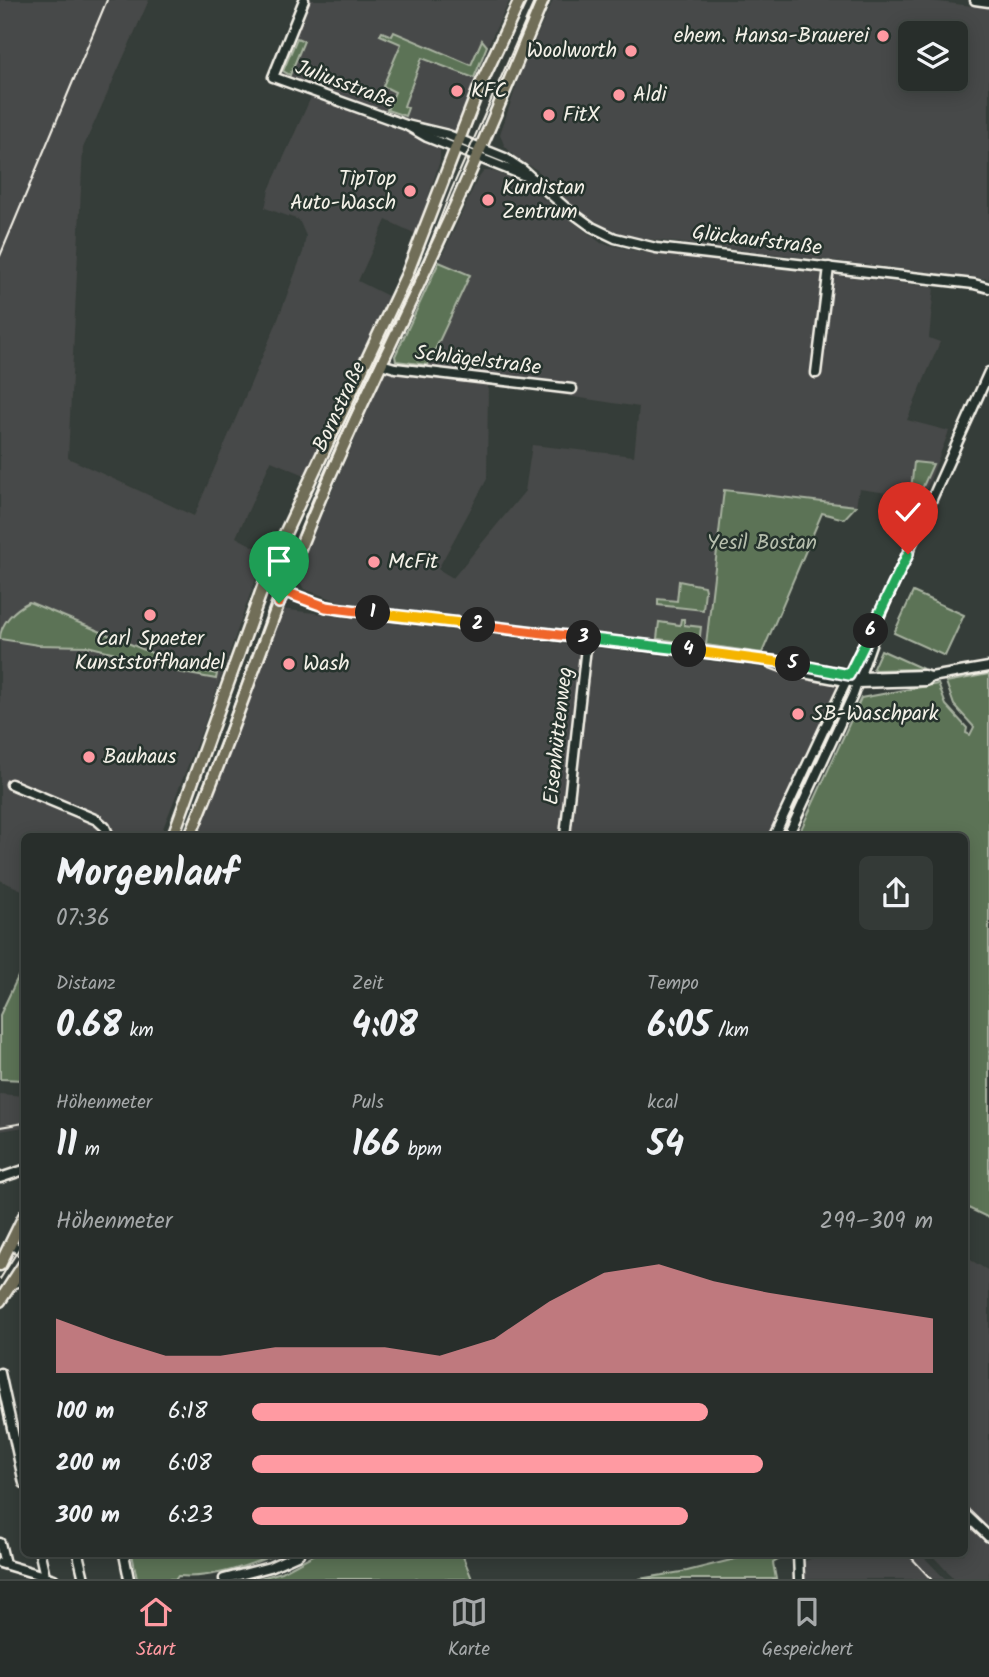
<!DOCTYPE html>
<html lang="de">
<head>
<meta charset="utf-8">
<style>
	:root { --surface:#282e2b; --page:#343a37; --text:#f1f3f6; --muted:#a5a8a9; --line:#444a47; --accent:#ff9aa2 }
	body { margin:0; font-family:Kalam,sans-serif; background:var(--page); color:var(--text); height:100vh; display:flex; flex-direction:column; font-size:26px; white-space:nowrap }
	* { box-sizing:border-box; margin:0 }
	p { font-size:23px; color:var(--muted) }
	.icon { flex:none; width:38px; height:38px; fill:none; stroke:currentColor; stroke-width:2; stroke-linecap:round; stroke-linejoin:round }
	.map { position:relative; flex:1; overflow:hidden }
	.details { position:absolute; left:21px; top:833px; width:947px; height:724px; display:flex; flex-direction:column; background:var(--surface); border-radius:10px; box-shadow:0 4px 18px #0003,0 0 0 2px var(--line) }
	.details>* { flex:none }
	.controls { position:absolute; left:898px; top:21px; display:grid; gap:14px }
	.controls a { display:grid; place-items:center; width:70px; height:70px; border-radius:10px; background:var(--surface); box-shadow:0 4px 18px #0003,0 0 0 2px var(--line); font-size:35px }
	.pin { position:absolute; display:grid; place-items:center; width:60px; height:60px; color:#fff; margin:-72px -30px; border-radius:50% 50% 50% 0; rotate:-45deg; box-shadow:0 0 7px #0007 }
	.pin .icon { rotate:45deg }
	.km { position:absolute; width:35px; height:35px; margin:-18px; border-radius:50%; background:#222; color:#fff; font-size:19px; line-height:35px; text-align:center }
	.round { display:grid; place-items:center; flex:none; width:74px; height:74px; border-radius:10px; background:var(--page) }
	.headline { display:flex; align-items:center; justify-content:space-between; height:119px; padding:0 35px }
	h1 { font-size:38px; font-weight:700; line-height:52px }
	.figures { display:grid; grid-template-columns:repeat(3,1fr); gap:10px; height:119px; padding:7px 35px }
	.figures div { display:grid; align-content:center }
	.figures b { font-size:35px; font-weight:700 }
	.figures small { font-size:19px; font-weight:400 }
	.figures p { font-size:19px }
	.chart { height:196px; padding:14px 35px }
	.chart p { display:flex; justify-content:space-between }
	.chart svg { width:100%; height:126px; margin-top:7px; fill:var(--accent); opacity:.7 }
	ul { padding:0 35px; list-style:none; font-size:23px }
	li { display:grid; grid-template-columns:112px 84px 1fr; align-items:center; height:52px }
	li i { height:18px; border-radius:9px; background:var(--accent) }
	.tabs { display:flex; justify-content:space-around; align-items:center; height:98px; border-top:2px solid var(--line); background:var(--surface); font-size:19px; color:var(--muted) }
	.tabs a { display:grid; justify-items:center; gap:4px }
	.tabs .current { color:var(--accent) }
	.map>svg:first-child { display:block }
	.built { fill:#474948; fill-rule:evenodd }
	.green { fill:#5c7357; stroke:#a8b2a0; stroke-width:2 }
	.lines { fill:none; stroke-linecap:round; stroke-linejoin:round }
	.minor-casing { stroke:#f4f1e8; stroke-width:13 }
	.major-casing { stroke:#f4f1e8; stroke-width:15 }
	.minor { stroke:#26332d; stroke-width:8 }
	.major { stroke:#716e59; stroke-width:10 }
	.rail { stroke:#f4f1e8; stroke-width:2 }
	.split-1-casing { stroke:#fff; stroke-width:14 }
	.split-2-casing { stroke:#fff; stroke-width:14 }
	.split-3-casing { stroke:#fff; stroke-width:14 }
	.split-4-casing { stroke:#fff; stroke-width:14 }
	.split-5-casing { stroke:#fff; stroke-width:14 }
	.split-6-casing { stroke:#fff; stroke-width:14 }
	.split-7-casing { stroke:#fff; stroke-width:14 }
	.split-1 { stroke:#f0652b; stroke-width:9 }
	.split-2 { stroke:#f5b400; stroke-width:9 }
	.split-3 { stroke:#f0652b; stroke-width:9 }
	.split-4 { stroke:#22a559; stroke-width:9 }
	.split-5 { stroke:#f5b400; stroke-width:9 }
	.split-6 { stroke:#22a559; stroke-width:9 }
	.split-7 { stroke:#22a559; stroke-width:9 }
	.poi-dot { fill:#ff9aa2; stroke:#26332d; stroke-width:2.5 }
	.labels { text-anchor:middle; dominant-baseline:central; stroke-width:5; stroke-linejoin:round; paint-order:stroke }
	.poi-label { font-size:21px; fill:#f4f1e8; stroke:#26332d; text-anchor:start }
	.street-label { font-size:21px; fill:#f4f1e8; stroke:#26332d }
	.park-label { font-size:21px; fill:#b7bfae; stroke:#26332d }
</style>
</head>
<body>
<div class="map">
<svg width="989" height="1579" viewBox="0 0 989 1579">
	<rect width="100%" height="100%" fill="#353d39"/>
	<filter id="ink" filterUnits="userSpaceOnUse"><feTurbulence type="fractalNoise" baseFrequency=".0143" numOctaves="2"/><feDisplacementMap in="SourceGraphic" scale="14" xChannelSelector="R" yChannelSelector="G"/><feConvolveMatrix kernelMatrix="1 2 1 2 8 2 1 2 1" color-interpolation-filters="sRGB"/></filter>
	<g filter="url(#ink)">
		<g class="built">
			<path d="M0,0H149L83,148L68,458L194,516L277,322L303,252L306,236L299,220L265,208L269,190L312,95L423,139L440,148V161L416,234L386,220L358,281L388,296L305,475L271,461L236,537L268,554L253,586L204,725L160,836H24V891L0,880Z"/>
			<path d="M309,0H510L489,43L454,134L277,75Z"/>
			<path d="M553,0H922L989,8V279L638,238L622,234L598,223L569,204L537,170L515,157L504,145L500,134L522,69ZM910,33H956V79H910Z"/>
			<path d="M484,171H492L521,182L601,243L647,253L934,287L929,338L940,342L907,420L949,431L923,498L859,489L856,506L724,491L706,645L341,602L304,589L299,580L300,565L385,370L422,375L470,276L439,262L477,180ZM488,384L639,407L634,456L532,445L525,491L453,578L438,569L487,479Z"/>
			<path d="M281,609L753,666L839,683L769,836H196L233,745Z"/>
			<path d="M0,1094L24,1096V1127L0,1131Z"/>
			<path d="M964,1256L989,1271V1579H954L931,1554H964Z"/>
			<path d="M820,1554H921L945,1579H802L804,1562Z"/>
		</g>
		<g class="green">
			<path d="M382,32L392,36L394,32L471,65L482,40L487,46L474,78L422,58L404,106L408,108L405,116L387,110L395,92L383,86L401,44L380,35Z"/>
			<path d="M297,38L304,41L290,75L283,71Z"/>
			<path d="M439,262L470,275L428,365L396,361L395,356Z"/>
			<path d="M914,462L933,464L921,491L911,490Z"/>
			<path d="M724,490L856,506L844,519L822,513L762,653L706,645Z"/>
			<path d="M679,581L704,586L705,590L703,610L658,605V599L677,601Z"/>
			<path d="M913,592L964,615L945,656L894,633Z"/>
			<path d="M29,602L188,668L217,674L216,679L178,672L160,664L87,646L38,645L0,639C0,623 15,609 29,602Z"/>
			<path d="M681,619H684V625L701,627L699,644L657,639L659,622L680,625Z"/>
			<path d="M881,650L923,669L875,670L873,668Z"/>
			<path d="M989,674V1218L964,1206V836H798L861,698L938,684L946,705L967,728L966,733L970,735L974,727L954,705L946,682Z"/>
			<path d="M843,696L849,697L785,836H779Z"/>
			<path d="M24,964V1080L0,1079V1015Z"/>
			<path d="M132,1554H276C245,1567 211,1579 178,1576L176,1579H137Z"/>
			<path d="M315,1554H462L472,1579H257L282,1572Z"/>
			<path d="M755,1554H788L773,1563L776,1579H639L687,1571Z"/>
		</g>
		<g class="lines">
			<g class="minor-casing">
				<g id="minor">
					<path d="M304,0L273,77L406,125L448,135L505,158L523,170L566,208L592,227L615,238L656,248L974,284L989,288"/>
					<path d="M975,0L989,2"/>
					<path d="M408,126L427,137L525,176"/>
					<path d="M381,364L395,368L572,389"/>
					<path d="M816,373L829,267"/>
					<path d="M264,583L314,603L337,609L782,662L860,677L924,675L931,677"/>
					<path d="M771,663L793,671L857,683L926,681L931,677L989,667"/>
					<path d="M11,784L97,820L105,827L109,836"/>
					<path d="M565,836L587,638"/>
					<path d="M774,836L869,633L874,628L989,372"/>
					<path d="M788,836L853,695L874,636V628"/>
					<path d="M0,1178L24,1170"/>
					<path d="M11,1244L24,1253"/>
					<path d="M11,1284L24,1280"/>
					<path d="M0,1373L24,1483"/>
					<path d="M964,1513L989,1537"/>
					<path d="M0,1543L5,1564"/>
					<path d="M40,1554L45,1576"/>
					<path d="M78,1554L84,1579"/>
					<path d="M124,1554L129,1579"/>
					<path d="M798,1554L799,1579"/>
					<path d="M0,1563L54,1579"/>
					<path d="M224,1579L270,1567L299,1554"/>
				</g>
			</g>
			<g class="major-casing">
				<g id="major">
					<path d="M173,836L273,559L407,274L479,88L520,0"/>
					<path d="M190,836C236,726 272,612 319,501C358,409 403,319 445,228C480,153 511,76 543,0"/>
					<path d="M0,1265L24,1216"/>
					<path d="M0,1301L24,1264"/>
				</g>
			</g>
			<use href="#minor" class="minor"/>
			<use href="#major" class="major"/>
			<g class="rail">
				<path d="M0,256L107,0"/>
				<path d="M184,836L223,736L276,588L349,418L419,272L451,191L535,0"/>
				<path d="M0,1127L24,1123"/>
				<path d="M0,1279L24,1241"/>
				<path d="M908,1554L931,1579"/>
			</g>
		</g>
	</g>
	<g class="lines" filter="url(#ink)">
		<g class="split-1-casing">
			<path id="split-1" d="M279,603L283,591L326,607L373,613"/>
		</g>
		<g class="split-2-casing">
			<path id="split-2" d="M373,613L478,625"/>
		</g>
		<g class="split-3-casing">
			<path id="split-3" d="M478,625L584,638"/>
		</g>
		<g class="split-4-casing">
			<path id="split-4" d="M584,638L689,650"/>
		</g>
		<g class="split-5-casing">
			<path id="split-5" d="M689,650L793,664"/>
		</g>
		<g class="split-6-casing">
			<path id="split-6" d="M793,664L849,675L871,631"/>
		</g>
		<g class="split-7-casing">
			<path id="split-7" d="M871,631L908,554"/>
		</g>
		<use href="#split-1" class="split-1"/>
		<use href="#split-2" class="split-2"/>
		<use href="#split-3" class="split-3"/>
		<use href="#split-4" class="split-4"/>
		<use href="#split-5" class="split-5"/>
		<use href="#split-6" class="split-6"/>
		<use href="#split-7" class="split-7"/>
	</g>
	<g class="poi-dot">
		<circle cx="883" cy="36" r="7"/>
		<circle cx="631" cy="51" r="7"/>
		<circle cx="457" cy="91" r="7"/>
		<circle cx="619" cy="95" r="7"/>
		<circle cx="549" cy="115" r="7"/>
		<circle cx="410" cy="191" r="7"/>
		<circle cx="488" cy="200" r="7"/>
		<circle cx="374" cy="562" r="7"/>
		<circle cx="150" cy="615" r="7"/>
		<circle cx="289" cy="664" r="7"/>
		<circle cx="798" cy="714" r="7"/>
		<circle cx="89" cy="757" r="7"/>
	</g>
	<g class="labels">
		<g class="poi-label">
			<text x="869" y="36" text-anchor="end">ehem. Hansa-Brauerei</text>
			<text x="617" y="51" text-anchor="end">Woolworth</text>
			<text x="471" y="91">KFC</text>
			<text x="633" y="95">Aldi</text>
			<text x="563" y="115">FitX</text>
			<text x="396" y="179" text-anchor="end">TipTop<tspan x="396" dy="24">Auto-Wasch</tspan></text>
			<text x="502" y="188">Kurdistan<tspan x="502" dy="24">Zentrum</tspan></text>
			<text x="388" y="562">McFit</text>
			<text x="150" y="639" text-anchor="middle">Carl Spaeter<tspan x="150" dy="24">Kunststoffhandel</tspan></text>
			<text x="303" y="664">Wash</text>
			<text x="812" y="714">SB-Waschpark</text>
			<text x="103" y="757">Bauhaus</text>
		</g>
		<g class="street-label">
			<text transform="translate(345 85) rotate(20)">Juliusstraße</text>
			<text transform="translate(757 241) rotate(7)">Glückaufstraße</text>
			<text transform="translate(478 361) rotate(7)">Schlägelstraße</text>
			<text transform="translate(340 407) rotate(-65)">Bornstraße</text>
			<text transform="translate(559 736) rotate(-84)">Eisenhüttenweg</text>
		</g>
		<g class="park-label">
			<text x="762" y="543">Yesil Bostan</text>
		</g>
	</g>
</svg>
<div class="controls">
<a><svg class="icon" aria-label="layers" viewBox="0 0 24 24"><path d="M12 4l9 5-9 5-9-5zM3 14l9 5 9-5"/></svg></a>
</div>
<div class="pin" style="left:279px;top:603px;background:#1e9e55"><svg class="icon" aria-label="arrive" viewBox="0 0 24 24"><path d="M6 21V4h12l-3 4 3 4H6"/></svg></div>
<div class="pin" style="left:908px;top:554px;background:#d93025"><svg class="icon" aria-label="check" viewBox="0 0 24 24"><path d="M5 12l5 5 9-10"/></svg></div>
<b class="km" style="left:373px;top:613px">1</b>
<b class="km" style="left:478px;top:625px">2</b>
<b class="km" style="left:584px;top:638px">3</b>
<b class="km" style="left:689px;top:650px">4</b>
<b class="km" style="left:793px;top:664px">5</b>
<b class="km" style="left:871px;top:631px">6</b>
<section class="details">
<div class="headline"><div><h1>Morgenlauf</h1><p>07:36</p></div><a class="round"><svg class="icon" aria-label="share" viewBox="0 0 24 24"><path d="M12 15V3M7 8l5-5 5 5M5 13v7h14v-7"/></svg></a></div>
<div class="figures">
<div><p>Distanz</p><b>0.68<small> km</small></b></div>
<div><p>Zeit</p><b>4:08</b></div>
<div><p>Tempo</p><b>6:05<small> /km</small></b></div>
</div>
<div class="figures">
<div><p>Höhenmeter</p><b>11<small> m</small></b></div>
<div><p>Puls</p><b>166<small> bpm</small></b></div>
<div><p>kcal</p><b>54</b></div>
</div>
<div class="chart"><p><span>Höhenmeter</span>299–309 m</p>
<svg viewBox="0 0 160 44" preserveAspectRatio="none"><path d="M0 44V25L10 32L20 38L30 38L40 35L50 35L60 35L70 38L80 32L90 19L100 9L110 6L120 12L130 16L140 19L150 22L160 25V44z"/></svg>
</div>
<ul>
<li><b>100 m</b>6:18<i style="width:67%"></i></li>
<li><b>200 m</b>6:08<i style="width:75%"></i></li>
<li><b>300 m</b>6:23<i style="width:64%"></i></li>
</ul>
</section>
</div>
<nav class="tabs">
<a class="current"><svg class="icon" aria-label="home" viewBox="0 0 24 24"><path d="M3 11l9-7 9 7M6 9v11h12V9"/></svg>Start</a>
<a><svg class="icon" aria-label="map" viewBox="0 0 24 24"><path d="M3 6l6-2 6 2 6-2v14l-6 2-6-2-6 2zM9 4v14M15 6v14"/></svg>Karte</a>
<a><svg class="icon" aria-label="saved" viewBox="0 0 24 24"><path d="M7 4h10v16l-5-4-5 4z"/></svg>Gespeichert</a>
</nav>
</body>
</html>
